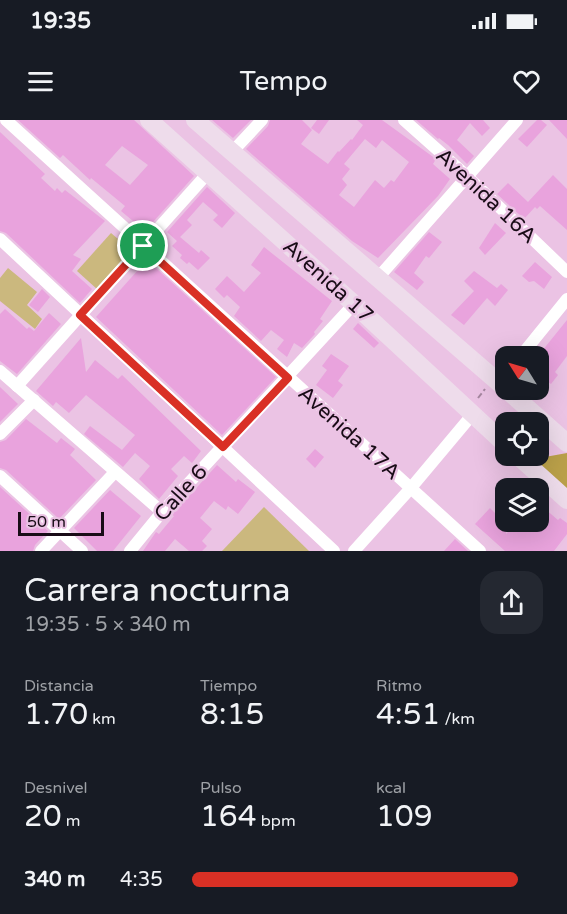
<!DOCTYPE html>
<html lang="es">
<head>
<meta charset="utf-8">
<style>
	:root { --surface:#171b24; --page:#242831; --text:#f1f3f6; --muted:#9ea1a6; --accent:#d93025 }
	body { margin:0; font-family:"Varela Round",sans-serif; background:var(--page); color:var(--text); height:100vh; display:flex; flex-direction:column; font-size:22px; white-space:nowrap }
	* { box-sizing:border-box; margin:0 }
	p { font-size:20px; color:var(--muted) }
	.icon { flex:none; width:33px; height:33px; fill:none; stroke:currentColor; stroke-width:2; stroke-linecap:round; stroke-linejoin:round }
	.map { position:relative; height:431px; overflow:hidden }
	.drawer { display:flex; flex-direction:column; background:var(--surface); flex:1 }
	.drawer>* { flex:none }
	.needle { width:39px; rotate:307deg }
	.tools { position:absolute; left:495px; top:226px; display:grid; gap:12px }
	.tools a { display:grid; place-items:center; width:54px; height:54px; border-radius:12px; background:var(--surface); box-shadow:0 6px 24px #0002; font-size:30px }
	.scale { position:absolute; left:18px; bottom:15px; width:86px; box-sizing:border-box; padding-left:6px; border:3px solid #190c17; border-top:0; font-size:16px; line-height:21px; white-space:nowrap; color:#190c17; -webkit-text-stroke:4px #ebc3e4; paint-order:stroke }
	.pin { position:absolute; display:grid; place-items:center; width:51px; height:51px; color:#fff; margin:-26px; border:3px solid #fff; border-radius:50%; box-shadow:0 2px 6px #0007 }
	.round { display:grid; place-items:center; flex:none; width:63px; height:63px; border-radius:18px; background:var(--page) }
	.head { display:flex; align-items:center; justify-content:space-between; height:102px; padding:0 24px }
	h1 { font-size:33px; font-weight:600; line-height:45px }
	.metrics { display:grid; grid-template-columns:repeat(3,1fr); gap:9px; height:102px; padding:6px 24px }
	.metrics div { display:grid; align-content:center }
	.metrics b { font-size:30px; font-weight:600 }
	.metrics small { font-size:16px; font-weight:400 }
	.metrics p { font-size:16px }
	ul { padding:0 24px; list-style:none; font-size:20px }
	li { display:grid; grid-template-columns:96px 72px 1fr; align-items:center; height:45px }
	li i { height:15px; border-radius:8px; background:var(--accent) }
	.status { display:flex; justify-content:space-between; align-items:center; height:42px; padding:0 30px; background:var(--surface); direction:ltr }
	.status svg { height:16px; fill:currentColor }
	header { display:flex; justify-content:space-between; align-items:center; height:78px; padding:0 24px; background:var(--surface); font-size:27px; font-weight:600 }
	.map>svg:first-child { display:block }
	.green { fill:#cbb87e }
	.forest { fill:#baa049 }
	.building { fill:#e9a3dd; fill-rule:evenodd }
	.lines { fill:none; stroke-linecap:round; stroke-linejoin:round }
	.path { stroke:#a5869f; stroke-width:2; stroke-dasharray:6 3; stroke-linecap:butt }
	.street { stroke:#fff; stroke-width:12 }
	.secondary { stroke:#eedceb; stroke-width:18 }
	.route-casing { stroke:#fff; stroke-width:12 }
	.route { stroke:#d93025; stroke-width:8 }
	.labels { text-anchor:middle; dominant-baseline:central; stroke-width:5; stroke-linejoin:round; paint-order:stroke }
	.street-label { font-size:21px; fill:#190c17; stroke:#ebc3e4 }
</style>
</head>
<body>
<div class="status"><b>19:35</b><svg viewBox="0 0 49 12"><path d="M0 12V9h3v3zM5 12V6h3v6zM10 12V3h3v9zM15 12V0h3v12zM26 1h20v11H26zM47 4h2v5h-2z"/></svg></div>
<header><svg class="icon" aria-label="menu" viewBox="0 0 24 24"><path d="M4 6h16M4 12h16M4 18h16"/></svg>Tempo<svg class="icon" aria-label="heart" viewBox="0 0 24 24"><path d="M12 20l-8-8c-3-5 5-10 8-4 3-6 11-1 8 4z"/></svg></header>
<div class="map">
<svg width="567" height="431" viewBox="0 0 567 431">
	<rect width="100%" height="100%" fill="#ebc3e4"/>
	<g class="green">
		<path d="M111,113L132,131L98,170L77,151Z"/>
		<path d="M8,148L37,172L27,185L42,199L35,209L0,181V158Z"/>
		<path d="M264,387L309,431H222Z"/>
	</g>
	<path class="forest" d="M567,333V376L535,344L545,337Z"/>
	<g class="building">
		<path d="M18,0H134L194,56L145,111L121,91L125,86L91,58L90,60L63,35L60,38ZM122,26L148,45L130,65L105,45Z"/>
		<path d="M212,0H251L233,18Z"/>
		<path d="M270,0H302L312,10L301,24L328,44L338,31L339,32L351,19L352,20L363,5L357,0H382L436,39L433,44L450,59L438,76L378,138L352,121L246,29L268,6ZM365,19L376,28L382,20L409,42L394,62L391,60L384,68L375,60L354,87L339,75L347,65L342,59L350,49L344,44Z"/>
		<path d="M317,0H329L319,14L311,8Z"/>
		<path d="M416,0H483L490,8L482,16L470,3L457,20L474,36L467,44L448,25L439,18L438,19Z"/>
		<path d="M537,0H541L547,5L527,27L518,19Z"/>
		<path d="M549,0H567V19Z"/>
		<path d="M0,12L45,54L41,58L55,71L57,68L62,73L65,70L105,101L73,135L81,139L72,151L92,169L80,183L6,113L0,111Z"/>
		<path d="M553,55L567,69V110L540,86L537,89L535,87L524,99L497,74L508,63L528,82Z"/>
		<path d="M207,67L235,93L222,108L213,100L218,95L203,82L187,100L192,105L180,117L199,133L201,130L210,138L198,150L189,142L187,144L180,138L182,135L172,126L177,121L167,112Z"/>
		<path d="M495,103L506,113L485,135L479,128Z"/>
		<path d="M429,112L442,122L429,138L426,136L414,153L424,162L417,170L394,152Z"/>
		<path d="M264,127L332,181L320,199L323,201L314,212L315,214L302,228L294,223L287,237L277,229L284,220L271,210L261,221L234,196L240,187L227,175L224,178L215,169L227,156L244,172L261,153L251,145Z"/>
		<path d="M147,140L276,257L222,315L96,197Z"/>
		<path d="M535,142L552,157L544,169L534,161L529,162L522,156Z"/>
		<path d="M474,151L497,168L501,164L508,170L495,186L487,178L464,205L451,195L474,171L464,161Z"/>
		<path d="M42,169L50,177L38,192L29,185Z"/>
		<path d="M5,189L27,209L29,207L34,211L49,193L61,204L17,254L0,241V194Z"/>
		<path d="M567,200V236L555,252L558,255L551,264L538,255V236Z"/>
		<path d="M358,203L379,223L374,228L353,209Z"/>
		<path d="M81,218L86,252L95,240L118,259L122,255L201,331L192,343L184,336L171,349L178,356L159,379L139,359L150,346L135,333L123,347L84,314L90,306L122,330L135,315L86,275L69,293L56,282L53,286L36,271Z"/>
		<path d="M331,234L349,246L338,261L343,265L333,278L316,265L327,250L322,246Z"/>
		<path d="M0,267L18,284L0,302Z"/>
		<path d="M26,299L57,323L61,318L75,329L70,335L96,360L59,399L6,350L0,348V322L6,320Z"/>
		<path d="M315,329L324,337L315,348L306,339Z"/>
		<path d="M217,345L236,362L238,359L255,372L238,394L228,386L226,390L214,381L200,398L212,409L202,421L207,426L202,431H189L175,419L165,431H143L156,412L159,414L174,396L172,395Z"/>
		<path d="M526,358L538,369H517Z"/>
		<path d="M0,367L48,411L35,425L33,431H0Z"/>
		<path d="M110,370L141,396L113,431H97L74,408Z"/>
		<path d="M538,383L558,400L560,398L567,403V414L554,431H505L475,404L490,388L497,395L506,384V414L517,402H538Z"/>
		<path d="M455,419L468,431H444Z"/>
	</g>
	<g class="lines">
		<path class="path" d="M478,278L485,269"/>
		<g class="street">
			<path d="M6,0L480,431"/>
			<path d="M404,0L468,57L567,152"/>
			<path d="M232,32L262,0"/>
			<path d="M0,119L334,431"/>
			<path d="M377,159L517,0"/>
			<path d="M520,237L567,179"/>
			<path d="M0,251L162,392"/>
			<path d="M17,266L208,53"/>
			<path d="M0,314L34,280"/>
			<path d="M0,356L82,431"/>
			<path d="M41,431L115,352"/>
			<path d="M130,431L162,392L354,184"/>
			<path d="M354,431L410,369L472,295"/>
		</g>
		<g class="secondary">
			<path d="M149,0L354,184L506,325"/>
			<path d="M195,0L506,269"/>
			<path d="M507,270L567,323"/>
			<path d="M518,336L567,380"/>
		</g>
	</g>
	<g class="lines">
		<g class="route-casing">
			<path id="route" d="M143,126L288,258L223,327L80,195Z"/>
		</g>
		<use href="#route" class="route"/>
	</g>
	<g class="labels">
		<g class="street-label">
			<text transform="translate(486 76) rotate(43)">Avenida 16A</text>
			<text transform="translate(328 161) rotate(42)">Avenida 17</text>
			<text transform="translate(349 313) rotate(42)">Avenida 17A</text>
			<text transform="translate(181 373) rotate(-48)">Calle 6</text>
		</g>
	</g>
</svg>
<div class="tools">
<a><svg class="needle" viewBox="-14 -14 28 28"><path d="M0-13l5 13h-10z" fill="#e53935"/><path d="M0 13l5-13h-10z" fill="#9ea1a6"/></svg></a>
<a><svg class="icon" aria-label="locate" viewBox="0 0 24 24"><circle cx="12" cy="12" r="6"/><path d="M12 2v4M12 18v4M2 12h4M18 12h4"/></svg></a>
<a><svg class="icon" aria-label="layers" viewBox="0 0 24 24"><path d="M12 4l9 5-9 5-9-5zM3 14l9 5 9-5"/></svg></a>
</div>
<div class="scale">50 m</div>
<div class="pin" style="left:143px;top:126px;background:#1e9e55"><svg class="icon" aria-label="arrive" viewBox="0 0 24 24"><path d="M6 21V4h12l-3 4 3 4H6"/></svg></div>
</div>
<section class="drawer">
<div class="head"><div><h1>Carrera nocturna</h1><p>19:35 · 5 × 340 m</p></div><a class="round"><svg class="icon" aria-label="share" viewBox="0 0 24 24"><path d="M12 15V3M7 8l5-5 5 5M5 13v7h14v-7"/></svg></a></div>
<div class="metrics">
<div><p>Distancia</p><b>1.70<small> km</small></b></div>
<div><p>Tiempo</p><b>8:15</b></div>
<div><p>Ritmo</p><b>4:51<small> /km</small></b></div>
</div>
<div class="metrics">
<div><p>Desnivel</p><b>20<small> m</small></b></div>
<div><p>Pulso</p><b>164<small> bpm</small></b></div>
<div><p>kcal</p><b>109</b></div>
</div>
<ul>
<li><b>340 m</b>4:35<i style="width:93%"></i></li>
</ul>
</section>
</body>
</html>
